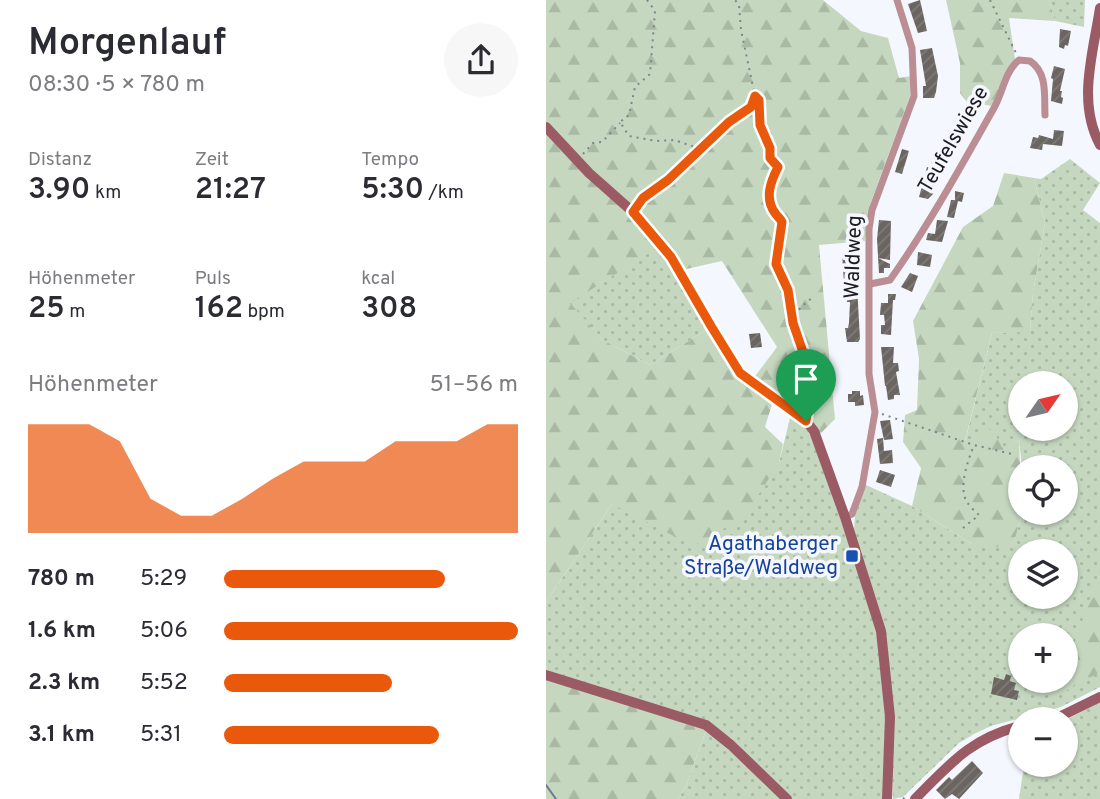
<!DOCTYPE html>
<html lang="de">
<head>
<meta charset="utf-8">
<style>
	:root { --surface:#fff; --page:#f7f7f7; --text:#2b2b33; --muted:#7c7c81; --accent:#ea580c }
	body { margin:0; font-family:Overpass,sans-serif; background:var(--page); color:var(--text); height:100vh; display:flex; flex-direction:column; font-size:26px; white-space:nowrap }
	* { box-sizing:border-box; margin:0 }
	p { font-size:23px; color:var(--muted) }
	.icon { flex:none; width:38px; height:38px; fill:none; stroke:currentColor; stroke-width:2; stroke-linecap:round; stroke-linejoin:round }
	.map { position:relative; flex:1; overflow:hidden }
	.side { display:flex; flex-direction:column; background:var(--surface); width:546px }
	.side>* { flex:none }
	.needle { width:46px; rotate:56deg }
	.buttons { position:absolute; left:462px; top:371px; display:grid; gap:14px }
	.buttons a { display:grid; place-items:center; width:70px; height:70px; border-radius:50%; background:var(--surface); box-shadow:0 2px 5px #0004; font-size:35px }
	.pin { position:absolute; display:grid; place-items:center; width:60px; height:60px; color:#fff; margin:-72px -30px; border-radius:50% 50% 50% 0; rotate:-45deg; box-shadow:0 0 7px #0007 }
	.pin .icon { rotate:45deg }
	.round { display:grid; place-items:center; flex:none; width:74px; height:74px; border-radius:37px; background:var(--page) }
	.headline { display:flex; align-items:center; justify-content:space-between; height:119px; padding:0 28px }
	h1 { font-size:38px; font-weight:600; line-height:52px }
	.figures { display:grid; grid-template-columns:repeat(3,1fr); gap:10px; height:119px; padding:7px 28px }
	.figures div { display:grid; align-content:center }
	.figures b { font-size:30px; font-weight:600 }
	.figures small { font-size:19px; font-weight:400 }
	.figures p { font-size:19px }
	.chart { height:196px; padding:14px 28px }
	.chart p { display:flex; justify-content:space-between }
	.chart svg { width:100%; height:126px; margin-top:7px; fill:var(--accent); opacity:.7 }
	ul { padding:0 28px; list-style:none; font-size:23px }
	li { display:grid; grid-template-columns:112px 84px 1fr; align-items:center; height:52px }
	li i { height:18px; border-radius:9px; background:var(--accent) }
	main { display:flex; flex:1; min-height:0 }
	.map>svg:first-child { display:block }
	.grass { fill:url(#grass-dots); fill-rule:evenodd }
	.forest { fill:url(#forest-firs) }
	.lines { fill:none; stroke-linecap:round; stroke-linejoin:round }
	.stream { stroke:#6c7996; stroke-width:2 }
	.building { fill:url(#building-hatch) }
	.path { stroke:#818388; stroke-width:2; stroke-dasharray:2 5; stroke-linecap:butt }
	.street { stroke:#bb8e94; stroke-width:7 }
	.secondary { stroke:#9a5b65; stroke-width:10 }
	.route-casing { stroke:#fff; stroke-width:14 }
	.route { stroke:#ea580c; stroke-width:9 }
	.transit-dot { fill:#1a4fb4; stroke:#f5f7ff; stroke-width:2.5 }
	.labels { text-anchor:middle; dominant-baseline:central; stroke-width:7; stroke-linejoin:round; paint-order:stroke }
	.street-label { font-size:21px; fill:#1b1c1e; stroke:#f5f7ff }
	.transit-label { font-size:21px; fill:#164399; stroke:#f5f7ff; text-anchor:end }
</style>
</head>
<body>
<main>
<section class="side">
<div class="headline"><div><h1>Morgenlauf</h1><p>08:30 · 5 × 780 m</p></div><a class="round"><svg class="icon" aria-label="share" viewBox="0 0 24 24"><path d="M12 15V3M7 8l5-5 5 5M5 13v7h14v-7"/></svg></a></div>
<div class="figures">
<div><p>Distanz</p><b>3.90<small> km</small></b></div>
<div><p>Zeit</p><b>21:27</b></div>
<div><p>Tempo</p><b>5:30<small> /km</small></b></div>
</div>
<div class="figures">
<div><p>Höhenmeter</p><b>25<small> m</small></b></div>
<div><p>Puls</p><b>162<small> bpm</small></b></div>
<div><p>kcal</p><b>308</b></div>
</div>
<div class="chart"><p><span>Höhenmeter</span>51–56 m</p>
<svg viewBox="0 0 160 44" preserveAspectRatio="none"><path d="M0 44V6L10 6L20 6L30 12L40 32L50 38L60 38L70 32L80 25L90 19L100 19L110 19L120 12L130 12L140 12L150 6L160 6V44z"/></svg>
</div>
<ul>
<li><b>780 m</b>5:29<i style="width:75%"></i></li>
<li><b>1.6 km</b>5:06<i style="width:100%"></i></li>
<li><b>2.3 km</b>5:52<i style="width:57%"></i></li>
<li><b>3.1 km</b>5:31<i style="width:73%"></i></li>
</ul>
</section>
<div class="map">
<svg width="554" height="799" viewBox="0 0 554 799">
	<defs>
		<pattern id="grass-dots" width="8" height="8" patternUnits="userSpaceOnUse" patternTransform="scale(1.75)"><rect width="8" height="8" fill="#c5d8bf"/><path d="M2 2h.1M6 6h.1" fill="none" stroke="#a9b9a4" stroke-width="1.8" stroke-linecap="round"/></pattern>
		<pattern id="forest-firs" width="22" height="20" patternUnits="userSpaceOnUse" patternTransform="scale(1.75)"><rect width="22" height="20" fill="#c5d8bf"/><path d="M5 1l3.5 6h-7zM16 11l3.5 6h-7z" fill="#a9b9a4"/></pattern>
		<pattern id="building-hatch" width="6" height="6" patternUnits="userSpaceOnUse" patternTransform="scale(1.75)"><rect width="6" height="6" fill="#6a6560"/><path d="M-1 1l2-2M0 6l6-6M5 7l2-2" fill="none" stroke="#7e7a77"/></pattern>
	</defs>
	<rect width="100%" height="100%" fill="#f5f7ff"/>
	<g class="grass">
		<path d="M503,0H539L538,27L509,21Z"/>
		<path d="M524,159L554,183L537,210L554,223V687L515,707L445,726L428,734L413,743L357,797L347,799L343,671L308,529L309,515L320,485L366,506L426,544L468,543L476,513H520V467H476L473,440L457,449L419,442L446,333L484,331L487,293L499,223L488,178L495,179ZM474,383H520V429H474ZM474,551H520V597H474ZM474,635H520V681H474Z"/>
		<path d="M113,246L162,329L104,365L57,340L23,303Z"/>
		<path d="M245,414L257,423L269,442L332,631L341,716L338,799H246L185,738L75,694L0,670V602L66,504L233,463Z"/>
		<path d="M554,702V799H473L478,765H520V720Z"/>
		<path d="M160,730L190,754L236,799H132L140,786Z"/>
	</g>
	<g class="forest">
		<path d="M0,0H277L315,31L342,38L353,78L365,76L364,96L325,202L319,241L273,245L289,419L272,436L207,379L231,347L176,261L136,270L117,244L24,303L57,340L104,365L162,329L192,375L227,401L219,427L237,444L233,463L198,517L147,546L66,504L0,602Z"/>
		<path d="M400,0H503L509,21L463,18L469,59L460,71L446,106L421,102L414,93V63Z"/>
		<path d="M458,173L488,178L499,223L487,293L484,332L446,333L419,441L446,429L457,448L473,440L476,513L468,543L446,548L426,544L366,506L375,468L357,442L359,415L371,410L373,359L367,321L417,227L447,206Z"/>
		<path d="M554,570V672L509,697L515,681H520V667Z"/>
		<path d="M0,679L160,730L140,786L132,799H0Z"/>
	</g>
	<g class="lines">
		<path class="stream" d="M0,785L10,799"/>
	</g>
	<g class="building">
		<path d="M374,0L381,31L372,33L362,4Z"/>
		<path d="M514,29L525,31L522,46L519,45L518,49L513,47Z"/>
		<path d="M386,48L392,76L390,92L388,98H377V86H380L374,50Z"/>
		<path d="M508,66L519,69L514,91H516L515,97L517,98L516,104L505,101L507,79L505,78Z"/>
		<path d="M412,115L422,117L419,130L407,128Z"/>
		<path d="M508,130L518,131L516,146L497,144L496,150L484,148L487,137L492,138L493,135L507,139Z"/>
		<path d="M356,149L363,151L356,174L349,172Z"/>
		<path d="M386,161L394,163L392,174L388,173L385,190L387,194L382,199L373,197L381,167L384,168Z"/>
		<path d="M409,191L418,193L416,202L412,201L408,218L401,217L405,200H409Z"/>
		<path d="M333,220L345,221L344,260L332,258L344,264V268H338V273H333L331,239Z"/>
		<path d="M391,220L402,221L396,242L380,240L382,233L389,234Z"/>
		<path d="M312,243V250H309L314,339L312,342H301L299,328H302L303,323L304,302H301V283H298L296,253H302V244Z"/>
		<path d="M372,252L386,255L384,267L371,265Z"/>
		<path d="M364,273L372,276L366,292L355,287Z"/>
		<path d="M342,294H350L349,300H347L345,335L335,334V325H339L338,315H334L335,303H342Z"/>
		<path d="M214,333L216,347L205,348L203,334Z"/>
		<path d="M335,347H348L347,363H352L353,371L350,372L354,395H348V399L342,400L340,386H339Z"/>
		<path d="M306,391H314V396L317,395L318,405L309,406V402H302V394H306Z"/>
		<path d="M344,420L347,439L338,440L334,421Z"/>
		<path d="M337,438L338,451L346,450L347,463L334,464L331,439Z"/>
		<path d="M334,470L349,475L345,487L330,482Z"/>
		<path d="M460,674L465,676L464,681L470,683L468,690L473,691L471,700L445,694L448,677L458,680Z"/>
		<path d="M426,761L437,773L413,799L406,794L399,799L390,790L403,777L406,780Z"/>
	</g>
	<g class="lines">
		<g class="path">
			<path d="M101,0L109,11L104,74L89,87L83,115L74,122L83,136L110,141L128,140L155,149"/>
			<path d="M444,0L470,53"/>
			<path d="M210,97L213,100L214,125L224,148V158L232,167C225,181 217,198 229,213C231,216 234,218 236,222L230,264L242,290L247,323"/>
			<path d="M37,154L47,143L56,142L74,123"/>
			<path d="M91,205L97,198L122,180L183,122L205,107L209,96L195,30L193,5L189,0"/>
			<path d="M262,410L266,378L247,323L254,308L267,297"/>
			<path d="M336,414L428,445L466,454"/>
			<path d="M417,528L433,515C429,511 424,507 421,502C412,488 422,460 428,445"/>
			<path d="M482,719L501,715"/>
			<path d="M357,799L361,795"/>
		</g>
		<g class="street">
			<path d="M324,284L344,280C383,225 415,166 448,108C457,92 459,71 473,60L484,61C502,73 498,96 499,115"/>
			<path d="M299,517L306,514L316,487L329,412L323,374V229L326,210L368,96L366,48L351,0"/>
		</g>
		<g class="secondary">
			<path d="M554,8C547,54 531,102 554,145"/>
			<path d="M0,127L43,173L87,212L125,257L165,326L194,373L260,421L268,431L299,517L335,631L344,717L341,799"/>
			<path d="M0,675L160,725L185,745L241,799"/>
			<path d="M509,719L554,697"/>
			<path d="M369,799C404,764 424,739 474,726"/>
		</g>
	</g>
	<g class="lines">
		<g class="route-casing">
			<path id="route" d="M209,96L213,100L214,125L224,148V158L232,167C225,181 218,198 229,213C231,216 234,218 236,222L230,264L242,290L247,323L266,378L260,421L194,373L165,326L125,257L87,212L97,198L122,180L183,122L205,107Z"/>
		</g>
		<use href="#route" class="route"/>
	</g>
	<rect class="transit-dot" x="299" y="549" width="14" height="14" rx="3.5"/>
	<g class="labels">
		<g class="street-label">
			<text transform="translate(408 140) rotate(-60)">Teufelswiese</text>
			<text transform="translate(308 257) rotate(-88)">Waldweg</text>
		</g>
		<g class="transit-label">
			<text x="292" y="544">Agathaberger<tspan x="292" dy="24">Straße/Waldweg</tspan></text>
		</g>
	</g>
</svg>
<div class="buttons">
<a><svg class="needle" viewBox="-14 -14 28 28"><path d="M0-13l5 13h-10z" fill="#e53935"/><path d="M0 13l5-13h-10z" fill="#7c7c81"/></svg></a>
<a><svg class="icon" aria-label="locate" viewBox="0 0 24 24"><circle cx="12" cy="12" r="6"/><path d="M12 2v4M12 18v4M2 12h4M18 12h4"/></svg></a>
<a><svg class="icon" aria-label="layers" viewBox="0 0 24 24"><path d="M12 4l9 5-9 5-9-5zM3 14l9 5 9-5"/></svg></a>
<a>+</a>
<a>−</a>
</div>
<div class="pin" style="left:260px;top:421px;background:#1e9e55"><svg class="icon" aria-label="arrive" viewBox="0 0 24 24"><path d="M6 21V4h12l-3 4 3 4H6"/></svg></div>
</div>
</main>
</body>
</html>
